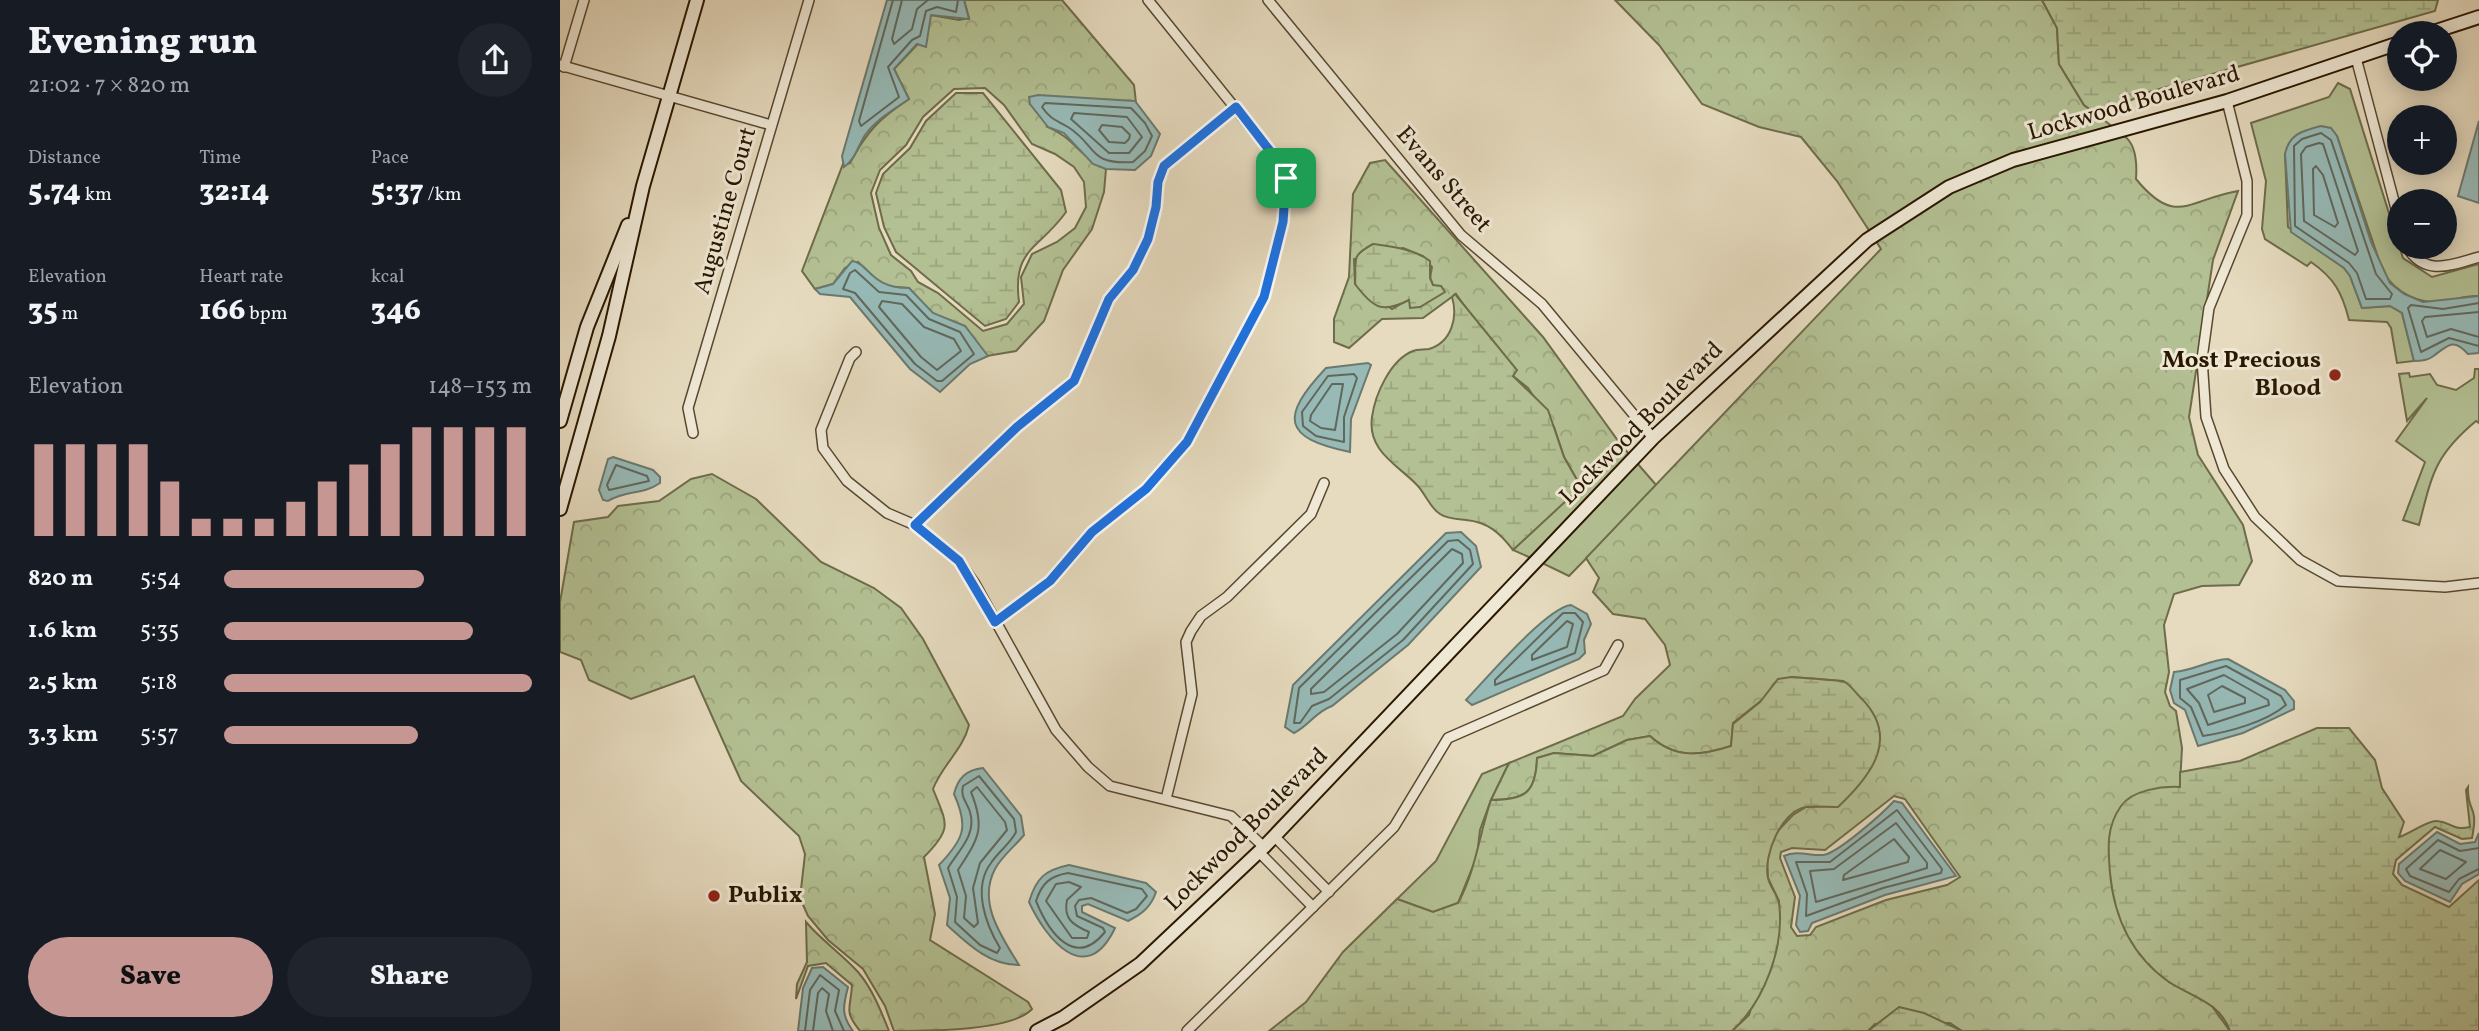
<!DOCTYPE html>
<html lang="en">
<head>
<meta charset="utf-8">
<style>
	:root { --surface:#171b24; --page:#20242c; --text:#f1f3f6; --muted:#9ea1a6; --accent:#c59692 }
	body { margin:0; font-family:Vollkorn,serif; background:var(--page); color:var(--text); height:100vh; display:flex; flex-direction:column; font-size:26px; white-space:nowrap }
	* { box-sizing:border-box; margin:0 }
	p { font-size:23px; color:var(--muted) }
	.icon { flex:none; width:38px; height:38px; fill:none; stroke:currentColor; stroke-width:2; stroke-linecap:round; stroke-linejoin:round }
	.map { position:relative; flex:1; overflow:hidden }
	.side { display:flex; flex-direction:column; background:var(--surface); width:560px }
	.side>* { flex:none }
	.fabs { position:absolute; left:1827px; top:21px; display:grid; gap:14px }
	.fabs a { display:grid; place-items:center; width:70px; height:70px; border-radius:50%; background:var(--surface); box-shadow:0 4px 18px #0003; font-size:35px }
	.pin { position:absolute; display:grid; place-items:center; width:60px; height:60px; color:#fff; margin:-30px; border-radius:14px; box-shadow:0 4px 10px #0006 }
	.round { display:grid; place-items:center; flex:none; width:74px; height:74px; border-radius:37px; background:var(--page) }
	.overview { display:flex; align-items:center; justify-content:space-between; height:119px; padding:0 28px }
	h1 { font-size:38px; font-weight:800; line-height:52px }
	.stats { display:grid; grid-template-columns:repeat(3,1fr); gap:10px; height:119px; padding:7px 28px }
	.stats div { display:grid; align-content:center }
	.stats b { font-size:30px; font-weight:800 }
	.stats small { font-size:19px; font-weight:400 }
	.stats p { font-size:19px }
	.chart { height:196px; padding:14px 28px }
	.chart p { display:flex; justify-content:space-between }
	.chart svg { width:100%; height:126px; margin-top:7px; stroke:var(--accent); stroke-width:6 }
	.action { display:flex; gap:14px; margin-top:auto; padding:14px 28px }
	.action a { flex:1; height:80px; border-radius:42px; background:var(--accent); color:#111; font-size:28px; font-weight:800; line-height:80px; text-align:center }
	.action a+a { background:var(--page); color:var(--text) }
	ul { padding:0 28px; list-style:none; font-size:23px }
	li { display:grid; grid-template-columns:112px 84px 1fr; align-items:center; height:52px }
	li i { height:18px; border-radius:9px; background:var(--accent) }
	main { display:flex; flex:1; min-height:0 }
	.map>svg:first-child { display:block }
	.grass { fill:#b3c093; stroke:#6e6c4a; stroke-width:2 }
	.forest { fill:url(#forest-crowns); stroke:#6e6c4a; stroke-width:2; fill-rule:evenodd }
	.wetland { fill:url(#wetland-marsh); stroke:#6e6c4a; stroke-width:2 }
	.water { fill:#97bab7; stroke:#6b796e; stroke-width:2 }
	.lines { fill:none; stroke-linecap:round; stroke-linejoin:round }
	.shore { stroke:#60685c; stroke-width:2 }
	.street-casing { stroke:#584830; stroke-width:12 }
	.secondary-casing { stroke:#291700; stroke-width:16 }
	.street { stroke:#efe8d5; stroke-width:9 }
	.secondary { stroke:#efe8d5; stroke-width:12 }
	.route-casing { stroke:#fff; stroke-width:14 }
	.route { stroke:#1a73e8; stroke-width:9 }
	.poi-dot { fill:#8f2418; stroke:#efe8d5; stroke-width:2.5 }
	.labels { text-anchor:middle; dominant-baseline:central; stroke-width:6; stroke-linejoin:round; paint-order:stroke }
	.street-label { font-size:24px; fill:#291700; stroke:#efe8d5 }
	.poi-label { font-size:24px; font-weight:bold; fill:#291700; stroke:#efe8d5; text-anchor:end }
</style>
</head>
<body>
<main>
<section class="side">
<div class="overview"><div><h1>Evening run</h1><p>21:02 · 7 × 820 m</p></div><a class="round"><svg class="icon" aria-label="share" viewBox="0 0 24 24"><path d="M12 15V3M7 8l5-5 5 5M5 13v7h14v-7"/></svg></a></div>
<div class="stats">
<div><p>Distance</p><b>5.74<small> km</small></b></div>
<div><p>Time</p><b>32:14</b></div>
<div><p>Pace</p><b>5:37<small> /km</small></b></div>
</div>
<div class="stats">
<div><p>Elevation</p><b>35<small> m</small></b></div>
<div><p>Heart rate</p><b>166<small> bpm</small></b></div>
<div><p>kcal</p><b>346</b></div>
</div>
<div class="chart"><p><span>Elevation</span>148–153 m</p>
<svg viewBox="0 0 160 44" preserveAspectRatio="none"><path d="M5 44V12M15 44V12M25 44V12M35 44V12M45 44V25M55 44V38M65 44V38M75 44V38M85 44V32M95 44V25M105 44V19M115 44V12M125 44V6M135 44V6M145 44V6M155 44V6"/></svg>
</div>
<ul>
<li><b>820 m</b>5:54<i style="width:65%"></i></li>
<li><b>1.6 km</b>5:35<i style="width:81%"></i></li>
<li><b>2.5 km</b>5:18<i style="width:100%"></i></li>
<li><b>3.3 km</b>5:57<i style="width:63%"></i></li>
</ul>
<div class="action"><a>Save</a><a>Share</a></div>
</section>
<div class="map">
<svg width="1919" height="1031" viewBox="0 0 1919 1031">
	<defs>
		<pattern id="forest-crowns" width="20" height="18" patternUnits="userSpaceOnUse" patternTransform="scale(1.75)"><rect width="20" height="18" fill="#b3c093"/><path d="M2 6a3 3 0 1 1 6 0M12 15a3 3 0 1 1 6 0" fill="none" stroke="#9aa47d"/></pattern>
		<pattern id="wetland-marsh" width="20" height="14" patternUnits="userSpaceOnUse" patternTransform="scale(1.75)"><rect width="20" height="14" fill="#b3c093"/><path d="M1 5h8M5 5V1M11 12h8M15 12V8" fill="none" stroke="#9aa47d"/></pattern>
	</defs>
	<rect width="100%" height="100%" fill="#e6dbbf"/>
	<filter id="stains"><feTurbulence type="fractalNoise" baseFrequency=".00286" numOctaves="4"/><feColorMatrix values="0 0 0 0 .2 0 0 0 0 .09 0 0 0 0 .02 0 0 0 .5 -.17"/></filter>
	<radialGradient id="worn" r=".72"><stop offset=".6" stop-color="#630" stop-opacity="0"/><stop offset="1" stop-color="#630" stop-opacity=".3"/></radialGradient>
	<g class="grass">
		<path d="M1778,83L1790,89L1843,258L1872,277L1919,264V296C1907,295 1898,299 1886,301C1860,306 1836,293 1823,272L1777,136L1725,154L1728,227L1784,268L1790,276L1802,308L1830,306L1842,313L1854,361L1837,363L1831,328L1827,322L1789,320C1782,292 1774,278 1751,262L1747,266L1705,239L1702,229L1706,181L1691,123L1769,97Z"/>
		<path d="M1915,369H1919V423L1916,421C1874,456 1872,475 1859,525L1843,520L1865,462L1836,441L1867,398L1847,421L1839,374L1849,373L1850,377L1870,374L1877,385L1896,390L1914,378Z"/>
		<path d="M1061,445L1070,455L971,558L953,550Z"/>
		<path d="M1077,463L1097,486L1009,576L982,563Z"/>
		<path d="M949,763L931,800L920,830L917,856L898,903L873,912L837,899L876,861L922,774Z"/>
	</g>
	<g class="forest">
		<path d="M404,0H502L574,85L576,103L488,127C513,137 522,159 546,169L544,192L532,229L503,270L484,321L456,351L427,356L405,326L373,314L349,288L323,286L298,262L285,268L273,284L255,289L242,271L283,164L290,163C307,131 319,119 349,99L334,69L358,44L371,15L399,20L409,18ZM425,88L444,105L472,144L495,154L514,167L524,182L526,207L515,228L497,242L472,254L461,277L464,304L447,324L423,331L378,293L358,282L351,271L331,255L319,228L311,193L320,170L346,145L363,117L394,89Z"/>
		<path d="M1055,0H1482L1497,28L1499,64L1524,105L1553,127L1452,155L1310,232L1277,181L1241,137L1199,127L1142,104L1099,45Z"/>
		<path d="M1564,136C1576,144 1577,165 1576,179C1616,228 1629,199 1678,191L1653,260L1629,417L1638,455L1683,525L1692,561L1679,585L1642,586L1614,594L1604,625L1609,672L1605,692L1610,706L1616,711L1622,748L1609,982L1649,1002L1670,1031H1402L1390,1023L1315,1024L1308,1031H1172L1189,1015L1218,919L1219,901L1208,878L1207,858L1214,835L1233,815L1246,807L1278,806L1283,681L1231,677L1173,723L1171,746C1140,756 1115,759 1090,736L1067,740L1033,756L994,753L977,758C976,793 965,800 931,800L949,763L1063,716L1075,699L1110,665L1105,645L1085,619L1053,614L1033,592L1039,578L1026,558L1321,249L1316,241L1392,192L1454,166ZM1334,796L1345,799L1400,877L1387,885L1326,900L1256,927L1250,935L1237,936L1231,927L1235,897L1220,858L1221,852L1232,848L1265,850Z"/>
		<path d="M825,160L983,337L1061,445L1021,487L1004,457L994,427L968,388L953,376L896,294L863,318L822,319L789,348L774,342V319L789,277L793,194L810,163ZM843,248L863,256L872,267L870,278L873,285L832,309L795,284L794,259Z"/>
		<path d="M152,474L196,499L261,562L314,588L341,608L363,639L409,725C403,750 382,765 373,789C387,824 393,828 364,857L375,914L370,940L468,1002L472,1009C452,1031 369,1031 334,1031L325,1006L303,969L268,940L248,916L240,898L245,854L239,836L181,781L134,676L71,699L29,680L21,660L0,652V602L14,522L48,517L58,506L99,501L131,479Z"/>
		<path d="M246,922C262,941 282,954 298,972C312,988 321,1011 329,1031H300C283,1010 291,1009 292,985L266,963L248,966L236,999L237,984L247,962Z"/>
	</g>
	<g class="wetland">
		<path d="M1482,0H1878L1875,11L1589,92L1538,115L1524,105L1499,64L1497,28Z"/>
		<path d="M396,93H423L501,190L506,212C479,250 452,248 459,302L446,319L425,326L336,252L324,227L316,193L323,174L350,148L366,121Z"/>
		<path d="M813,244C833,247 854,249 870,261V278L873,285L881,286L885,292L860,307L850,308L849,300C822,314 813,308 795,284C797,260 789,257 813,244Z"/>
		<path d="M895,294L957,370L953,376L988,410L1004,457L1021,487L953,550C940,533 928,522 906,520C897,519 887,519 880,514C870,508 865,493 857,485C838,465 807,451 812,417C815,395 830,360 853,351C858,349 864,350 869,349C892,342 898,317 892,297Z"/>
		<path d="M1231,677C1240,678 1281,680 1285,682C1290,685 1296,693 1300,697C1341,737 1312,775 1278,807C1268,807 1255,806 1246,807C1221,811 1203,856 1208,878C1210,887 1217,894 1219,903C1225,947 1204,1002 1172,1031H709L746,1002L783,952L837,899L873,912L898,903C916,870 919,835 931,800C965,800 976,793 977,758L994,753L1033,756L1067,740L1090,736C1115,759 1140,756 1171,746L1173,724L1200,702L1218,679Z"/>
		<path d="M1757,728H1789L1815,760L1822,788L1844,822L1839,837C1849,834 1868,820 1877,821C1892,822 1892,831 1910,827L1906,790L1908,787C1907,814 1919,803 1912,838L1902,839L1875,827L1836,860L1833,874L1842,885L1889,907L1919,880V1031H1670C1660,1002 1632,997 1609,982C1572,956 1554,917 1550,873C1548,848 1546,827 1561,806C1572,790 1602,786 1620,787V772L1680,761Z"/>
		<path d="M1339,1007L1364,1013L1402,1031H1308Z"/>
	</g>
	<g class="water">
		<path d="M327,0H404L409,19L371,15L366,47L357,44L334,69L349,99C333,110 317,119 305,135C298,146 295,160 284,167L282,156Z"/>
		<path d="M478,95L575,101L600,134L591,156L575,170L546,169L533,164L504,133L488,127L470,104L469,97Z"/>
		<path d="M1919,121V203L1898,196Z"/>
		<path d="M1761,126L1771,128L1777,136L1811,242L1830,283L1844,294L1863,302L1919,296V353L1908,354C1892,336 1887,347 1872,357C1868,360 1859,361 1854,361L1842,313L1830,306L1802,308L1790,276L1784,268L1731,232L1725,154C1729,134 1742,131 1761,126Z"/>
		<path d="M292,261C309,263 310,288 349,288L373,313L405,326L428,356L410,364L380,392L350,369L290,297L260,294L255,289L273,284Z"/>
		<path d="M808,363L811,365L791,419L790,452C722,438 720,417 766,368Z"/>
		<path d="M53,457L93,470L100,477V483C83,495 65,490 48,501L43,500L39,490L48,459Z"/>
		<path d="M901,532L916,546L921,567L848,645L772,706C755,712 750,725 734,733L725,727L733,685L886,533Z"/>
		<path d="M1011,605L1027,614L1031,624L1024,640L1025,653L1019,659L912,705L906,700C926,679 986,608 1011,605Z"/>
		<path d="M1668,659L1725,690L1734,701V709L1683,733L1638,746L1625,710L1614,703L1610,690L1614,672C1636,670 1648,660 1668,659Z"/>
		<path d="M423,768L461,816L464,835C455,846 441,857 435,869C417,903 442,937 459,965C429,965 408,944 387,925L390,898L379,865C404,839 409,827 394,794C398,778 406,770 423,768Z"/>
		<path d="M1334,801L1342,803L1396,876L1325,895L1252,923L1248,931L1240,932L1236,925L1240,896L1224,856C1237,850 1250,856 1263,855C1277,854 1323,813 1334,801Z"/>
		<path d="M1877,832L1900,844L1915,842L1919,833V874L1902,884L1890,902L1845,881L1838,873L1839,864Z"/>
		<path d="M509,865L586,883L596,892C591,907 582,914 568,921L528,904L522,906V912L555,928C526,989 486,939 469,902C476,878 485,870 509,865Z"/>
		<path d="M263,967L288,987C283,1006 281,1015 293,1031H238L243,988L252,968Z"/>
	</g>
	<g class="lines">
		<g class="shore">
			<path d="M333,0L299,121L301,126L339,97L328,67L352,40L360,36L366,11L377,7L396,12L398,0"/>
			<path d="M342,0L332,39L334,44L352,29L357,9L368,0"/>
			<path d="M485,103L571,108L585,123L592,136L585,151L573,162C527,165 538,146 508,127C496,120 490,119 482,107Z"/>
			<path d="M514,113L567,117L582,137L569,153H549L511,119Z"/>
			<path d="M542,125L562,127L570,135L569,139L565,143L549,142L539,130Z"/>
			<path d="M1761,133L1771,140L1816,274L1832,294L1830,299H1806L1797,273L1789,263L1735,226L1734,146L1742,139Z"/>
			<path d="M1759,143L1763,144L1798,251L1795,255L1744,221L1741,154L1746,147Z"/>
			<path d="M1756,166L1763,175L1778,223L1775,227L1754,215L1753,169Z"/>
			<path d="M295,270L319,292L346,295L369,319L400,332L414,354L382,381H377L355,364L295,293L283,289L290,273Z"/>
			<path d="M322,301L342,304L364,327L394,339L401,351L377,370L361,357L319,307Z"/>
			<path d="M1919,303L1883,309L1851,305L1848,308L1861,352L1889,338L1919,346"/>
			<path d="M1919,312L1865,317L1862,321L1867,337L1891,329L1919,337"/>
			<path d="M794,374L797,378L784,417V442L756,436L743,426L742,412L768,376Z"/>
			<path d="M783,384L775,430L761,428L750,421L751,415L772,384Z"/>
			<path d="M56,465L87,476L89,481L49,490L47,485Z"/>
			<path d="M898,540L910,550L913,564L843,640L769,699L752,706L740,723H734L739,688L888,541Z"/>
			<path d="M892,549L902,554L903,563L837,634L764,692L751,694V689Z"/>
			<path d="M1003,613H1015L1023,622L1015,653L935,685V680Z"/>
			<path d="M1007,621L1013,624L1007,647L972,660V655Z"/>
			<path d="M1666,666L1721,696L1726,705C1706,722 1669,732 1643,736L1631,707L1620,698V680Z"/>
			<path d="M1664,675L1708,700L1709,705L1648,725L1639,703L1627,689Z"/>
			<path d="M1662,686L1685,698V703L1654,712L1648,695Z"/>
			<path d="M419,776L454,819L456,832C450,844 438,852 431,863C412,888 426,925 440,948L437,953L420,945L395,922L397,897L388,868C398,851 417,835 410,812C407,802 400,797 403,786Z"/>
			<path d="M417,787L445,822L447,830L420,863L413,888L418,923L414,927L404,918L406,896L398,870C418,839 426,829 411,792Z"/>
			<path d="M1337,810L1382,869L1381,873L1323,888L1246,916L1247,894L1236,862H1270Z"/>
			<path d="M1336,823L1367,863V868L1256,902L1250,871L1274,869Z"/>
			<path d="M1334,839L1349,857L1348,862L1283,880L1284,875Z"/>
			<path d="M1919,848L1900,851L1878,840L1846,869L1850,876L1889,892L1899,879L1919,869"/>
			<path d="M1880,850L1906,862L1886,879L1860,869Z"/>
			<path d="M508,873L582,889L587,896L576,909L567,913L531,898L519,900L515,906L517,916L543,928L545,932C515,969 489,933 476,901C482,883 490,876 508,873Z"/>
			<path d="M509,882L521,887L507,900C503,919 513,925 529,932L527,938H512L486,901L496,884Z"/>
			<path d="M245,1031L250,990L260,975L279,990L275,1011L284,1031"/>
			<path d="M253,1031L258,993L262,988L269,994L266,1011L273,1031"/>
		</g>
		<g class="street-casing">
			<g id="street">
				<path d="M708,0L901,235L982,304L1093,438"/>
				<path d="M1796,58L1839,220"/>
				<path d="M0,65L211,125"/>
				<path d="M4,67L24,0"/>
				<path d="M1667,101L1687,181V215L1649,308L1642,359L1646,417L1664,469L1695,517L1740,560L1778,581L1885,587L1919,583"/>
				<path d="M1847,247C1865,277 1891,265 1919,257"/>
				<path d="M296,352L290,358L261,430L263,448L287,481L327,513L355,525L399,561L415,584L496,730L528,767L550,786L671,816L704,847"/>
				<path d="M133,433L128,408L249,0"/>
				<path d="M355,525L457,427L514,381L549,299L573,270L588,239L596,207L598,182L605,166L676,107"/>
				<path d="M435,622L490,581L532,532L586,489L627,442L704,297L723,222L726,178L717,160L588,0"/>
				<path d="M606,799L632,694L626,642L631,631L641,616L667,597L751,514L764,483"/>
				<path d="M714,836L769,892"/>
				<path d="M699,852L753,907"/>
				<path d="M627,1031L834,827L888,738L1044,670L1058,645"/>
			</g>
		</g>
		<g class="secondary-casing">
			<g id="secondary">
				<path d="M1870,33L1919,17"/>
				<path d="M0,421L27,327L68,225"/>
				<path d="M0,509L49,336L83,186L137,0"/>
				<path d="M477,1031L504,1017L580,964L704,847L1093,438L1307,240L1389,187L1453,160L1667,101L1839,43"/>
			</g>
		</g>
		<use href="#street" class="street"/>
		<use href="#secondary" class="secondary"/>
	</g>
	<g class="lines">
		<g class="route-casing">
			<path id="route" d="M676,107L717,160L726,178L723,222L704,297L627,442L586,489L532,532L490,581L435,622L399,561L355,525L457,427L514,381L549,299L573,270L588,239L596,207L598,182L604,166Z"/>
		</g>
		<use href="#route" class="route"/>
	</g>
	<g class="poi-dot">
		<circle cx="1775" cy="375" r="7"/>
		<circle cx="154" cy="896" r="7"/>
	</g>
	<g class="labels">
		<g class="street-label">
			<text transform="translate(1574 104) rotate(-16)">Lockwood Boulevard</text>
			<text transform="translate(883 180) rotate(49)">Evans Street</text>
			<text transform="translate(166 211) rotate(-74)">Augustine Court</text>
			<text transform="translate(1082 424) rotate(-45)">Lockwood Boulevard</text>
			<text transform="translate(687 830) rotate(-45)">Lockwood Boulevard</text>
		</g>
		<g class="poi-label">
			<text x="1761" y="361">Most Precious<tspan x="1761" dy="28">Blood</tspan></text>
			<text x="168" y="896" text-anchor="start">Publix</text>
		</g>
	</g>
	<rect width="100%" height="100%" filter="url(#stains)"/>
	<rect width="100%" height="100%" fill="url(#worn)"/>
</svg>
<div class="fabs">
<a><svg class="icon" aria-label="locate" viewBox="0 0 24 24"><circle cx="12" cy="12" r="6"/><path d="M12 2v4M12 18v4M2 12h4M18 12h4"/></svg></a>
<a>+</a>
<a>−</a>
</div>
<div class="pin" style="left:726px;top:178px;background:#1e9e55"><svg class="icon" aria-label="arrive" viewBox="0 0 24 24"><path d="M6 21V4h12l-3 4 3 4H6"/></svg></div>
</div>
</main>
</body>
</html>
